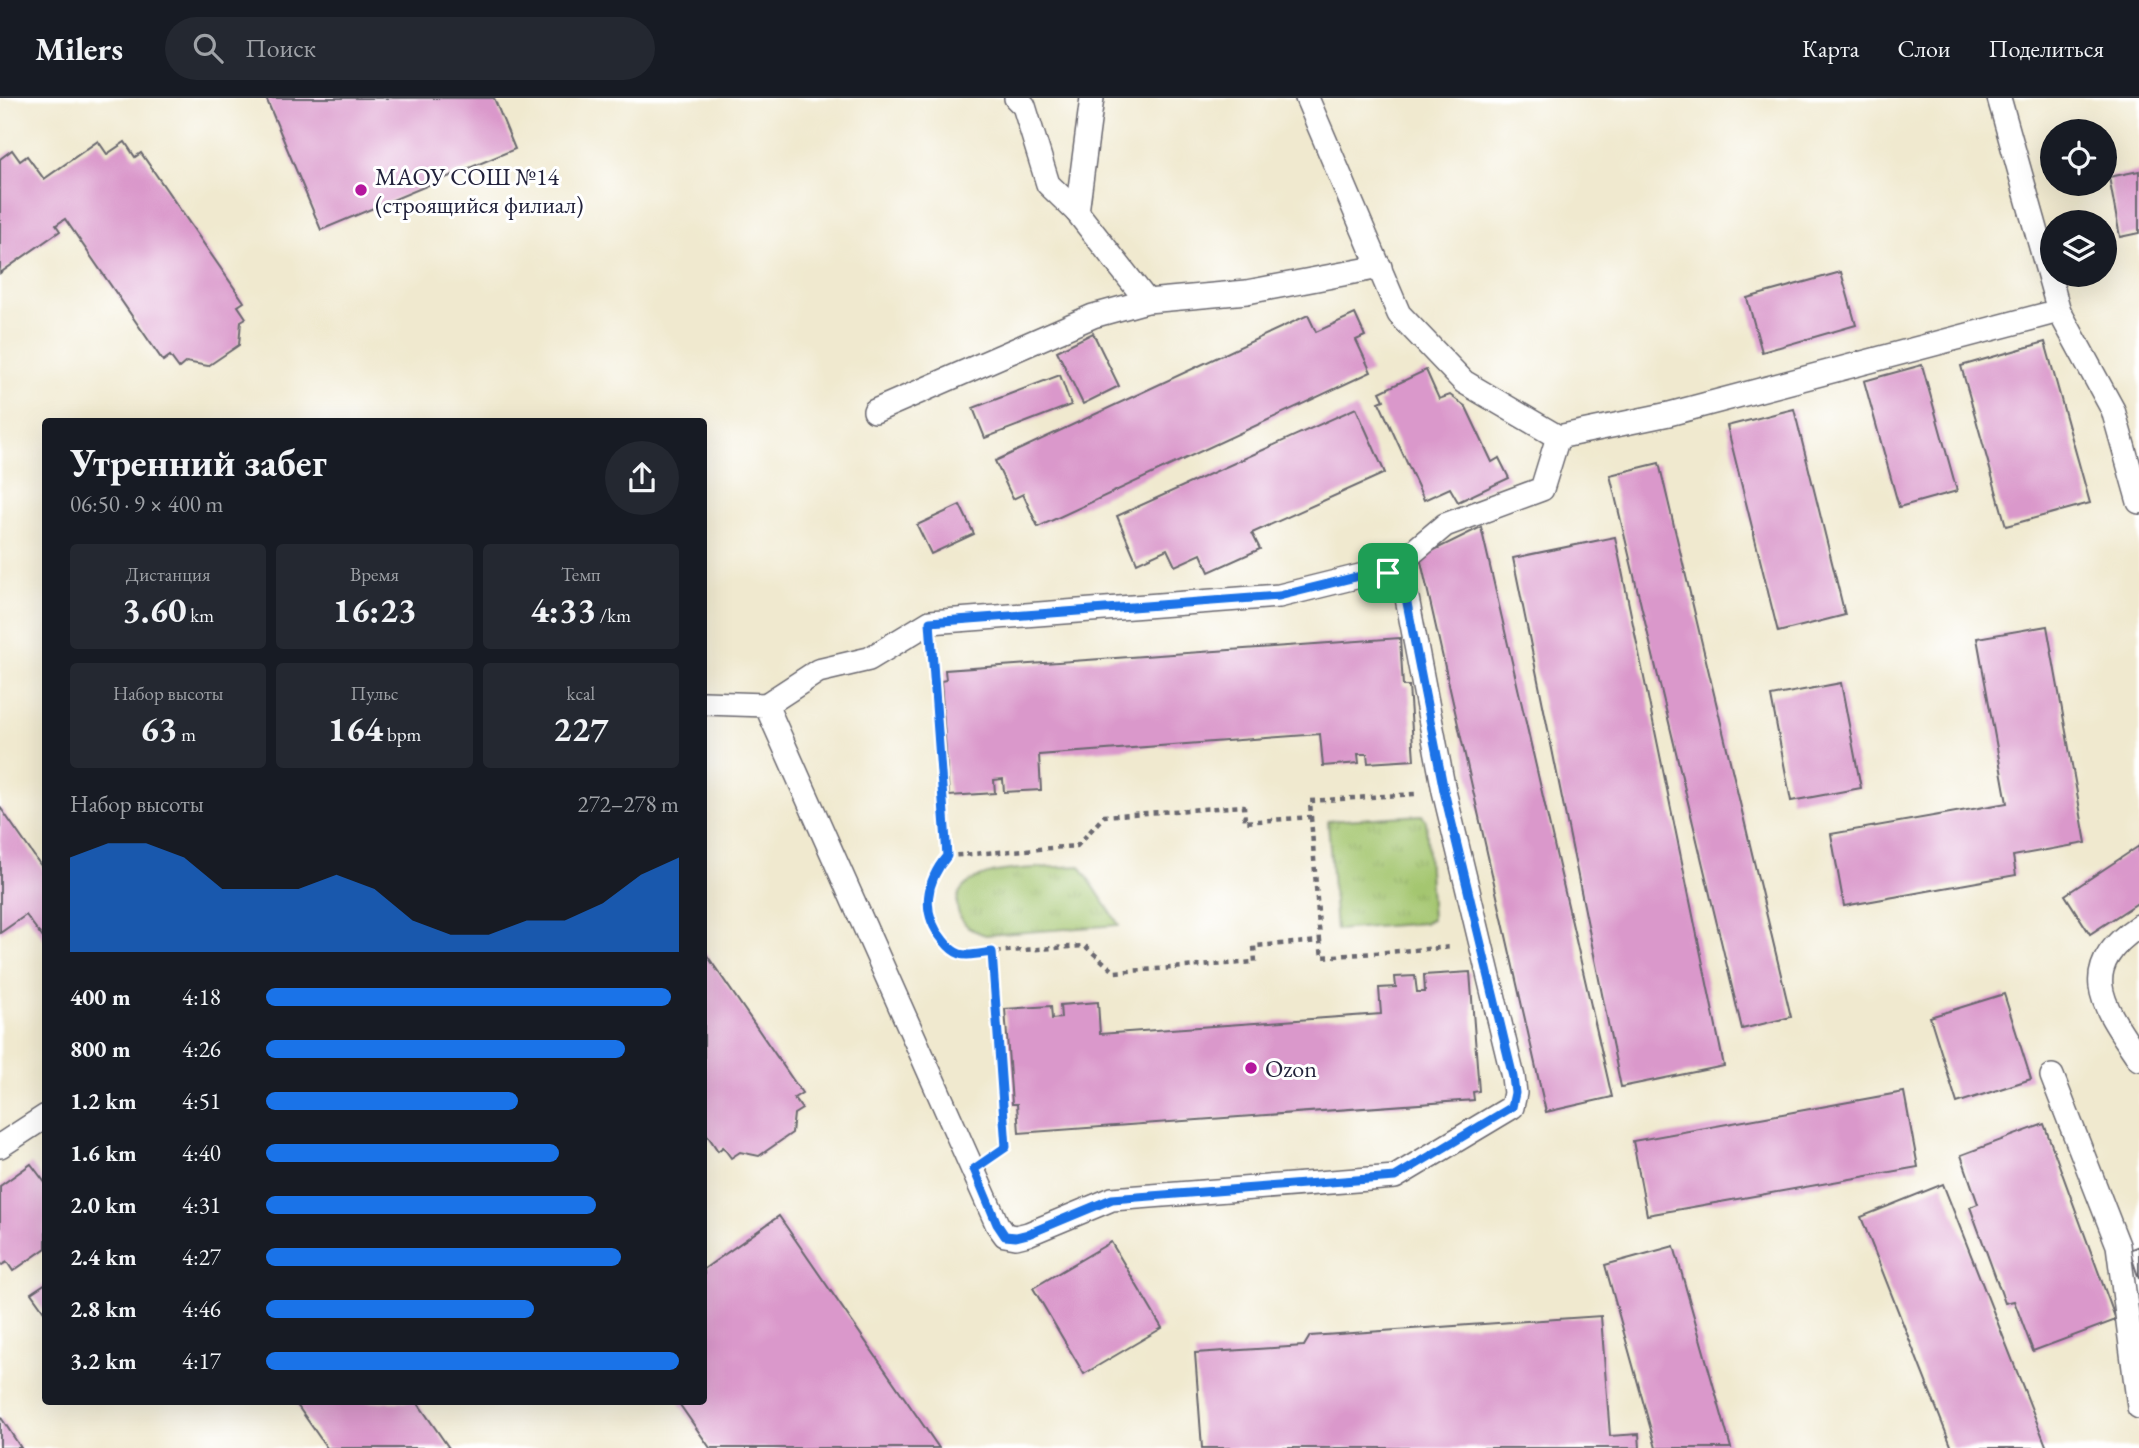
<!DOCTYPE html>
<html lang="ru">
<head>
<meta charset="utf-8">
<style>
	:root { --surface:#171b24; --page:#242831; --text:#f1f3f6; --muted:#9ea1a6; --line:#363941; --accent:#1a73e8 }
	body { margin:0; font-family:"EB Garamond",serif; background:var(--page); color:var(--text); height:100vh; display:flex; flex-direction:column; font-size:26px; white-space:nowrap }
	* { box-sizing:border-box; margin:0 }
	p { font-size:23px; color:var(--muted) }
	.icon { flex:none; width:38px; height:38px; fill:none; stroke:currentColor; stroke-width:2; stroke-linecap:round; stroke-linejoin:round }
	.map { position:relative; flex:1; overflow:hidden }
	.details { position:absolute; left:42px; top:320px; width:665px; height:987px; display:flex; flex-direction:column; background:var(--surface); border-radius:7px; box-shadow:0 7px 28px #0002 }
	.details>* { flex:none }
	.controls { position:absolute; left:2040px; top:21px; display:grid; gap:14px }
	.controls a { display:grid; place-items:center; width:77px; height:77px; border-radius:50%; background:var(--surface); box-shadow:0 7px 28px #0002; font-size:35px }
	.pin { position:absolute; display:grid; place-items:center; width:60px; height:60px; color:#fff; margin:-30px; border-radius:14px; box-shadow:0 4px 10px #0006 }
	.round { display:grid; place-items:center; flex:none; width:74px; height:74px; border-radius:37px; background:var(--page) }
	.summary { display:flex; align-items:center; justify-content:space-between; height:119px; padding:0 28px }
	h1 { font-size:38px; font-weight:700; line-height:52px }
	.figures { display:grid; grid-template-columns:repeat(3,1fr); gap:10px; height:119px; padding:7px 28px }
	.figures div { display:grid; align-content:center; border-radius:7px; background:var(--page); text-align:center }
	.figures b { font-size:35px; font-weight:700 }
	.figures small { font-size:19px; font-weight:400 }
	.figures p { font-size:19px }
	.chart { height:196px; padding:14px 28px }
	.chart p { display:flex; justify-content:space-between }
	.chart svg { width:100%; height:126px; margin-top:7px; fill:var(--accent); opacity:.7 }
	ul { padding:0 28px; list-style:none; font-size:23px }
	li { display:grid; grid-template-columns:112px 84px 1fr; align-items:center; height:52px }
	li i { height:18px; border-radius:9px; background:var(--accent) }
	header { display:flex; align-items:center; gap:42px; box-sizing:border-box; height:98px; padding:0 35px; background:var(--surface); border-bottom:2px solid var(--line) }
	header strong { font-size:33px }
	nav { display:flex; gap:38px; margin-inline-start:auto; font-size:24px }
	.search { width:490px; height:63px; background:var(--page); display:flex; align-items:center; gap:18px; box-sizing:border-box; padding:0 24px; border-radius:38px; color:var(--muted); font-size:26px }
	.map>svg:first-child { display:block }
	.park { fill:url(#park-tufts); stroke:#637455; stroke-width:2 }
	.building { fill:#da98cb }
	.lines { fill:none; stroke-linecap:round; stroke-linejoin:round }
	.lane-casing { stroke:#6a686f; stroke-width:26 }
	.path { stroke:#6a686f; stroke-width:4.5; stroke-dasharray:5 5; stroke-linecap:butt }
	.lane { stroke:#fff; stroke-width:23 }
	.route-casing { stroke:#fff; stroke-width:14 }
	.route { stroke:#1a73e8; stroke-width:9 }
	.poi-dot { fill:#b5179e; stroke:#fff; stroke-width:2.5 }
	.labels { text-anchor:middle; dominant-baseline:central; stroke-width:6; stroke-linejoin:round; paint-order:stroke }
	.poi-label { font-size:24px; fill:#22223b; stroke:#fff; text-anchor:start }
</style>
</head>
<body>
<header>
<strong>Milers</strong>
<div class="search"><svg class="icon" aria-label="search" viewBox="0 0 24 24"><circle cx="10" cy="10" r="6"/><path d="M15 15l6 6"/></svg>Поиск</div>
<nav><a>Карта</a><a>Слои</a><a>Поделиться</a></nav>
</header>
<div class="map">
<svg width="2139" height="1350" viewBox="0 0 2139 1350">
	<defs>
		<pattern id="park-tufts" width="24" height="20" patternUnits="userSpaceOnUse" patternTransform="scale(1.75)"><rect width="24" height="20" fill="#a4c66f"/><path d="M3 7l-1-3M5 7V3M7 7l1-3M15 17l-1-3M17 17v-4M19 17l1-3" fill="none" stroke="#8daa61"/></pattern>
	</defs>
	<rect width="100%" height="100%" fill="#fff"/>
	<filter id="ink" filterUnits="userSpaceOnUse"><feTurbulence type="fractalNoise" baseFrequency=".0143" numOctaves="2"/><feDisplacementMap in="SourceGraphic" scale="14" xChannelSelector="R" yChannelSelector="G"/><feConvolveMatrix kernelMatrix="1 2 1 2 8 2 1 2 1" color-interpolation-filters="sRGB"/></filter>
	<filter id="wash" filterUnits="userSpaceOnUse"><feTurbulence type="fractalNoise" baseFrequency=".00686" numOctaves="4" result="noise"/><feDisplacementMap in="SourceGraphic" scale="28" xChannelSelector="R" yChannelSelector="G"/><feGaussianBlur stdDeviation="1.57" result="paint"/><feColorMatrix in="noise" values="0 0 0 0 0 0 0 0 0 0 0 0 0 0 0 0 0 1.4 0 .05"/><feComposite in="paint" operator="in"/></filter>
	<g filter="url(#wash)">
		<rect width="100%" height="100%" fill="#f0e9cf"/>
		<g class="park">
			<path d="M1422,717L1426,723L1432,821L1424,825L1336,832L1328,723Z"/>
			<path d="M1080,768L1119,827L986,837C972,833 962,827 958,813C946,763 1049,771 1080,768Z"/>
		</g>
		<g id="blocks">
			<g class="building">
				<path d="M266,0H494L515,51L321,132Z"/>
				<path d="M98,43L107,56L125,44L135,59L141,55L244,204L238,208L246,220L241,223L239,247L208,268L186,264L179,270L170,258L163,263L65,121L56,127L60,133L0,175V61L12,52L20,63L27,58L44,81Z"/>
				<path d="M2139,73V135L2120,139L2109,79Z"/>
				<path d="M1841,174L1856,227L1762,254L1747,200Z"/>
				<path d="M1355,216L1365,238L1356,242L1371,274L1038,429L1023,396L1013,401L995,363L1308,217L1316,234Z"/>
				<path d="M1093,235L1119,288L1083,306L1057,253Z"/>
				<path d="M2045,244L2090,405L2006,428L1961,268Z"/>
				<path d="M1922,267L1957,393L1899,409L1864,283Z"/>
				<path d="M1426,272L1439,301L1450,297L1466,309L1492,364L1499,360L1509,380L1458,404L1450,390L1424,402L1379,304L1384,302L1380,294Z"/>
				<path d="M1060,277L1071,307L985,340L973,310Z"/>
				<path d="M1356,310L1385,375L1252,435L1260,451L1209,474L1201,456L1175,468L1167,451L1137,465L1117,418Z"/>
				<path d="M1794,311L1845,517L1778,534L1727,328Z"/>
				<path d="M1659,365L1791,919L1742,931L1610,377Z"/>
				<path d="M960,407L974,436L931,456L917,427Z"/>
				<path d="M1481,429L1612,999L1546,1014L1420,459Z"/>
				<path d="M1615,439L1724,968L1621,989L1513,460Z"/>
				<path d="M2047,528L2086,745L2013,758L2016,777L1844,808L1831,736L2007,705L1977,540Z"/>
				<path d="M1400,540L1403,588H1409L1414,662L1368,665L1367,656H1358L1359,665L1323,668L1320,636L1039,657L1041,692L1004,694L1003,681L994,682L995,695L949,698L941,583L946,582L945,572Z"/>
				<path d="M1841,585L1861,690L1791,703L1771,598Z"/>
				<path d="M0,709L46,775V844L26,817L0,835Z"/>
				<path d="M2139,748V804L2090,836L2065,797Z"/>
				<path d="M704,853L802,995L794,1000L802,1011L794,1016L792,1035L759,1058L740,1054L731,1060L723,1049L718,1053L704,1032Z"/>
				<path d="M1470,874L1479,993L1473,994L1474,1002L1019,1035L1017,1006H1012L1005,911L1051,908L1052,921L1061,920L1060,907L1098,904L1100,936L1381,916L1379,890L1396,889L1395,879L1415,878L1417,894H1425L1424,877Z"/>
				<path d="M2004,896L2031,981L1957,1005L1930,919Z"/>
				<path d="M1904,994L1918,1069L1647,1117L1633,1043Z"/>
				<path d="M2044,1026L2116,1222L2033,1253L2014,1203L2005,1205L1970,1109L1978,1106L1961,1057Z"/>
				<path d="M31,1066L46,1086V1150L13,1173L7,1164L2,1167L0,1164V1088Z"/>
				<path d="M1943,1086L2047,1350H1952L1861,1119Z"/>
				<path d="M779,1118L939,1350H710L678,1304H704V1171Z"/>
				<path d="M1111,1144L1162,1230L1084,1276L1033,1190Z"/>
				<path d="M1674,1148L1731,1350H1656L1605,1167Z"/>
				<path d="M2139,1148V1181L2129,1152Z"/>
				<path d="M46,1185V1216L31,1195Z"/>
				<path d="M1601,1218L1610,1338L1639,1336L1640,1350H1202L1195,1255L1304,1248L1310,1238Z"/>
				<path d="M295,1304H417L449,1350H327Z"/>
				<path d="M0,1318L21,1350H0Z"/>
			</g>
		</g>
	</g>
	<g filter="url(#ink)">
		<use href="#blocks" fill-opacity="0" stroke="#6a686f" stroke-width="2"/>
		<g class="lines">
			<g class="lane-casing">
				<g id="lane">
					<path d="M1016,0L1024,8L1048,86L1077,114L1147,203"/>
					<path d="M1307,0L1399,216L1464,284L1558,339L1669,316L2059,213"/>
					<path d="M1999,0L2059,213L2113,312L2139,404"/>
					<path d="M1077,114L1092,0"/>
					<path d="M875,313L1093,218L1147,203L1247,194L1380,169"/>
					<path d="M1388,475L1445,427L1542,391L1558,339"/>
					<path d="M704,605L766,607L818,573L869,561L930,524L1279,498L1372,475C1392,475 1399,482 1407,500L1444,693L1513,979L1515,995L1512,1009L1395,1079L1112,1101L1028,1136L1016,1139L1005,1137L997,1126L766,607"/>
					<path d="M2139,828C2073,872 2105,910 2139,961"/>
					<path d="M2052,978L2118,1147L2139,1309"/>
					<path d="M0,1048L46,1018"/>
				</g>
			</g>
			<g class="path">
				<path d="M932,558L947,758L1077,748L1104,718L1244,708L1245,724L1311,719L1310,703L1415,696"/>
				<path d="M1311,719L1320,843"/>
				<path d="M947,758C926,783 920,815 943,842C947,847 953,854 960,856C968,859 983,855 992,854"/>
				<path d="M997,1055L1006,1049L992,854L1085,848L1115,874L1255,864L1254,848L1320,843L1322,859L1452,849"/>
			</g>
			<use href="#lane" class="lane"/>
		</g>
	</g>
	<g class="lines" filter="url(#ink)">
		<g class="route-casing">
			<path id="route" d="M1372,475C1392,475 1399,482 1406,500L1444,693L1513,979L1515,995L1512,1009L1395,1079L1112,1101L1028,1136L1016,1139L1005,1138L997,1126L974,1071L1006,1049L992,854C983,855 968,859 960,856C953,854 947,847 943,842C920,815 926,783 947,758L930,524L1279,498Z"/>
		</g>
		<use href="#route" class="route"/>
	</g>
	<g class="poi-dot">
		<circle cx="361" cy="92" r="7"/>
		<circle cx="1251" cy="970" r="7"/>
	</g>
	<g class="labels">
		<g class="poi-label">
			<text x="375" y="78">МАОУ СОШ №14<tspan x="375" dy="28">(строящийся филиал)</tspan></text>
			<text x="1265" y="970">Ozon</text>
		</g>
	</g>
</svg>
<div class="controls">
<a><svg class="icon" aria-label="locate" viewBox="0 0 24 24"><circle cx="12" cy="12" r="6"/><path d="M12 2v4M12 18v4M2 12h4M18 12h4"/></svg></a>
<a><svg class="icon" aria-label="layers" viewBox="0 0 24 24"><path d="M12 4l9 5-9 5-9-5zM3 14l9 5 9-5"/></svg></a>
</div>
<div class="pin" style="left:1388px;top:475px;background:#1e9e55"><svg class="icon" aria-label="arrive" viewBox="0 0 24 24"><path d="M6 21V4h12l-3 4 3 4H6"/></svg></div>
<section class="details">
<div class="summary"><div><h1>Утренний забег</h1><p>06:50 · 9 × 400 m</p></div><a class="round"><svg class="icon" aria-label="share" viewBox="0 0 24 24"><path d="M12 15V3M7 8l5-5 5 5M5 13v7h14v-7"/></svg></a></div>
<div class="figures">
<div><p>Дистанция</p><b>3.60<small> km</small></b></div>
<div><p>Время</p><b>16:23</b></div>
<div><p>Темп</p><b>4:33<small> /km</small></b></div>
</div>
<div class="figures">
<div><p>Набор высоты</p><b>63<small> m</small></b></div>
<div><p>Пульс</p><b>164<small> bpm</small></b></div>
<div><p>kcal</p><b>227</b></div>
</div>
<div class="chart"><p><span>Набор высоты</span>272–278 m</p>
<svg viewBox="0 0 160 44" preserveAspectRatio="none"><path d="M0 44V11L10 6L20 6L30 11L40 22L50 22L60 22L70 17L80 22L90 33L100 38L110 38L120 33L130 33L140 27L150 17L160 11V44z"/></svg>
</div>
<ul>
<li><b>400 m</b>4:18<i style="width:98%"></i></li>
<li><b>800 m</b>4:26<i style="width:87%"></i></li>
<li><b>1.2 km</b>4:51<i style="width:61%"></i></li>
<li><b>1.6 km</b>4:40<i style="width:71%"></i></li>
<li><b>2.0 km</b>4:31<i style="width:80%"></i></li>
<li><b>2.4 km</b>4:27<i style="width:86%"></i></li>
<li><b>2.8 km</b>4:46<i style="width:65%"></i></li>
<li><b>3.2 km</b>4:17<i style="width:100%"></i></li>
</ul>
</section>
</div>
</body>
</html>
